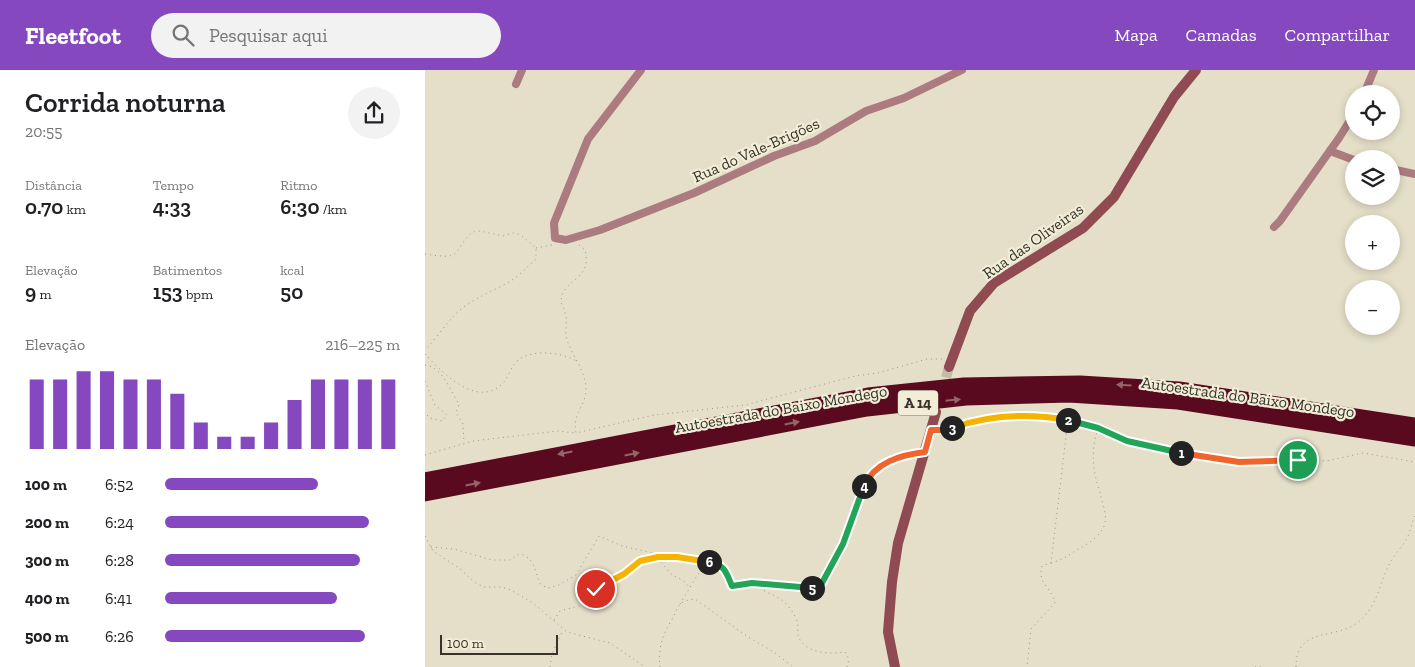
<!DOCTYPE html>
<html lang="pt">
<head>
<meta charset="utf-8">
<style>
	:root { --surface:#fff; --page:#f2f2f2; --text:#202124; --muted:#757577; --accent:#8548be }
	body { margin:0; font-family:"Zilla Slab",serif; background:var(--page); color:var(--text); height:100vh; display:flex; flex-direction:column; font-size:19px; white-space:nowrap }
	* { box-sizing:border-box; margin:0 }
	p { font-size:16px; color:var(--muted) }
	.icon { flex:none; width:28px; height:28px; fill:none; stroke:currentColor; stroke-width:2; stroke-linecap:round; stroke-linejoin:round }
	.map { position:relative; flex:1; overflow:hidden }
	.panel { display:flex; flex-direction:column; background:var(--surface); width:425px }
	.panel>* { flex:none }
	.controls { position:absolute; left:920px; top:15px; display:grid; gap:10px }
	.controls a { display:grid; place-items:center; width:55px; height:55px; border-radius:50%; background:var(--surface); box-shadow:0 2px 8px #0003; font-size:25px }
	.scale { position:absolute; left:15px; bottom:12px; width:118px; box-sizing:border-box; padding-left:5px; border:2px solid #35332a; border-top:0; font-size:14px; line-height:18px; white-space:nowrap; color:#35332a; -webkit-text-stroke:4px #f2edd6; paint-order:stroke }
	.pin { position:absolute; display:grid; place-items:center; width:42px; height:42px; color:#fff; margin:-21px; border:2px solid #fff; border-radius:50%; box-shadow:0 1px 5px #0007 }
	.km { position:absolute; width:25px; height:25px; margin:-12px; border-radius:50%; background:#222; color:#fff; font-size:14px; line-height:25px; text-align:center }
	.round { display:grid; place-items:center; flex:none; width:52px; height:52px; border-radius:26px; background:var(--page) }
	.headline { display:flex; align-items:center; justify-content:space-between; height:85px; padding:0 25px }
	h1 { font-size:28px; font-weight:600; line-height:38px }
	.stats { display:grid; grid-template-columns:repeat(3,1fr); gap:8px; height:85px; padding:5px 25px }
	.stats div { display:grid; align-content:center }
	.stats b { font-size:21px; font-weight:600 }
	.stats small { font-size:14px; font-weight:400 }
	.stats p { font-size:14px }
	.chart { height:140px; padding:10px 25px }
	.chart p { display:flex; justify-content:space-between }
	.chart svg { width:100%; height:90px; margin-top:5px; stroke:var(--accent); stroke-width:6 }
	ul { padding:0 25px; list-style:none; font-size:16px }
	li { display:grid; grid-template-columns:80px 60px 1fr; align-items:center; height:38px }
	li i { height:12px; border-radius:6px; background:var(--accent) }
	header { display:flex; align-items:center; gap:30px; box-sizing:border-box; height:70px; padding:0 25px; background:var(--accent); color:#fff }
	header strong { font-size:24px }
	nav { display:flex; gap:28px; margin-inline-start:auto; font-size:18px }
	.search { width:350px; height:45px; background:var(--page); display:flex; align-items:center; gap:12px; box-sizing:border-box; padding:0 18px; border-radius:28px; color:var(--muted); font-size:19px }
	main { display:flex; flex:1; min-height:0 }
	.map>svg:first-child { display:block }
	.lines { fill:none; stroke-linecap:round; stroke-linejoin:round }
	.secondary-tunnel { stroke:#c2bda9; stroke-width:10; stroke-dasharray:10 5; stroke-linecap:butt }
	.path { stroke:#9a9585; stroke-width:1; stroke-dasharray:1 4; stroke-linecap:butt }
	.street { stroke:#ac7b7f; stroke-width:8 }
	.secondary { stroke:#8f4a52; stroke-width:10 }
	.highway { stroke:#590a1e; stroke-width:15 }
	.oneway { fill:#966568 }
	.split-1-casing { stroke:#fff; stroke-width:10 }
	.split-2-casing { stroke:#fff; stroke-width:10 }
	.split-3-casing { stroke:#fff; stroke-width:10 }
	.split-4-casing { stroke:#fff; stroke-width:10 }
	.split-5-casing { stroke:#fff; stroke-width:10 }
	.split-6-casing { stroke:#fff; stroke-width:10 }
	.split-7-casing { stroke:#fff; stroke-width:10 }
	.split-1 { stroke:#f0652b; stroke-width:6 }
	.split-2 { stroke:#22a559; stroke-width:6 }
	.split-3 { stroke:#f5b400; stroke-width:6 }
	.split-4 { stroke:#f0652b; stroke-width:6 }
	.split-5 { stroke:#22a559; stroke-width:6 }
	.split-6 { stroke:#22a559; stroke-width:6 }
	.split-7 { stroke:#f5b400; stroke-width:6 }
	.labels { text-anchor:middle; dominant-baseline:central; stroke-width:4.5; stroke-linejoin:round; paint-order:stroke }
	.shield { fill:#f2edd6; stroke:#6e6b5e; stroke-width:1 }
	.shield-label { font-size:15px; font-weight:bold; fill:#35332a }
	.street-label { font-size:16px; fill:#35332a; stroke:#f2edd6 }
</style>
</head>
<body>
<header>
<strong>Fleetfoot</strong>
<div class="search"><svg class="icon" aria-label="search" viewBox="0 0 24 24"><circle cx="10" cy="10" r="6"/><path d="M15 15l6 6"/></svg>Pesquisar aqui</div>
<nav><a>Mapa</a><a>Camadas</a><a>Compartilhar</a></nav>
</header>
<main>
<section class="panel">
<div class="headline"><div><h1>Corrida noturna</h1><p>20:55</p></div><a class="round"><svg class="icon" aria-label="share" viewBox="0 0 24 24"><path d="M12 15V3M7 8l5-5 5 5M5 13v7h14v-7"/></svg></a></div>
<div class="stats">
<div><p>Distância</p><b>0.70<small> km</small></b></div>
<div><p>Tempo</p><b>4:33</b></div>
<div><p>Ritmo</p><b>6:30<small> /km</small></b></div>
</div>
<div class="stats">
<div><p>Elevação</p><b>9<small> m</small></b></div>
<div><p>Batimentos</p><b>153<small> bpm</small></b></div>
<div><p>kcal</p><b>50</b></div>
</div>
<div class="chart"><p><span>Elevação</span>216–225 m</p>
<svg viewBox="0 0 160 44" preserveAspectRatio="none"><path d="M5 44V10M15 44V10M25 44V6M35 44V6M45 44V10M55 44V10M65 44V17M75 44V31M85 44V38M95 44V38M105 44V31M115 44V20M125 44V10M135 44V10M145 44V10M155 44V10"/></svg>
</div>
<ul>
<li><b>100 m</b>6:52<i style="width:65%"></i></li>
<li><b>200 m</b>6:24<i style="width:87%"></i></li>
<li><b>300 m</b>6:28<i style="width:83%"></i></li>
<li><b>400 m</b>6:41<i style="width:73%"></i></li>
<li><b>500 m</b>6:26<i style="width:85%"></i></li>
</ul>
</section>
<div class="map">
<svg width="990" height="597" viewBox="0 0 990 597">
	<rect width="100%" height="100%" fill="#e5dfc9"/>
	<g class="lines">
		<path class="secondary-tunnel" d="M517,322L524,297"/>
		<g class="path">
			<path d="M154,175L160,180C168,211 135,210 136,232C137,236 140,239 140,243C143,250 140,258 141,266C145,284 161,300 161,319C161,337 147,342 151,363L229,345L320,335L430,306L453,303L502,289H517"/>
			<path d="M111,178L127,175"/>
			<path d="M0,184C40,190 25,184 47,162L55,161L78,166L88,163L96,165L111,178V189C102,197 94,206 84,212C68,221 50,228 36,239C21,252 13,267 0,280"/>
			<path d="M0,284C16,301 51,339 77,314C83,309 85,298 91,292C105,278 138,282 153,292"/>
			<path d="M0,295C18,297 25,321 34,334L31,343L38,354L39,372"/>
			<path d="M0,311L10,335L22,345L17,351L5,348L0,343"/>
			<path d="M644,350L673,358L715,375L800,391L827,393L863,389L901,391L938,383L990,392"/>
			<path d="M514,360C529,360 541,351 555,348C584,342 614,345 643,350L626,493L617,496C612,515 627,517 630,533L606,559L602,597"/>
			<path d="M0,385L48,371L133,361L150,363"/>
			<path d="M0,466L8,481L34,498L49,512L59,517H76L86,520L108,533L142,562L185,573L220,597"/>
			<path d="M6,477L29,479L67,490H85L94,484C111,487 109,502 116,515L123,518L134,515L151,505L174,466L197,476L228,483L247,505L259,511L264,517"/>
			<path d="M626,493C637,490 644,485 653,479C662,475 678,464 680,453C682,444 677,432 675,423C668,401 665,381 673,359"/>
			<path d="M255,534L276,499L277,492"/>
			<path d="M129,550L135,541L161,534L171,519L178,513L199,504L215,491L233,487L265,488L294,494L300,498L307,516L327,513L334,515"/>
			<path d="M125,597L127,584L138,560"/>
			<path d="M235,597C233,579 237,566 246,551C254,538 251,531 270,529L323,567L349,582L368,597"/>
			<path d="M422,597L424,589L420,582C405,584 382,584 374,568C372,565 373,561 373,557C373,550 368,542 363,536C356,527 344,524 334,518L336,515L342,514L383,518L393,517L418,474L438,418L445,406L461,392L489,384"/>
			<path d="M830,597H837"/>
			<path d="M871,597C871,556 910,570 932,553C952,538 953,517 963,497C968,485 979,476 984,464C986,458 987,452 990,446"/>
		</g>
		<g class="street">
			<path d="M216,0L163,69L129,153L130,168L141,170L175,160L269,123L349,86L390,71L441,41L479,28L537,0"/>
			<path d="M91,14L97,0"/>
			<path d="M939,24L949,0"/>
			<path d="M905,81L929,90"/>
			<path d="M966,99L990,104"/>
			<path d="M849,157L855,151L914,68L929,44"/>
		</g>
		<g class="secondary">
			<path d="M524,297L545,241L569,213L658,158L689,127L749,27L771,0"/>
			<path d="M470,597L463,562L467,512L473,473L511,342"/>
		</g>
		<g class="highway">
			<path d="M0,410L443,325L539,315L655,313L754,319L990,355"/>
			<path d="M0,424L442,339L541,328L644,325L753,332L990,369"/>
		</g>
	</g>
	<defs><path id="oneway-solid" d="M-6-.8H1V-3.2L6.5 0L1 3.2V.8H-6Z" transform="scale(1.25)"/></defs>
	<g class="oneway">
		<use href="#oneway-solid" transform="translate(699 315) rotate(-176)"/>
		<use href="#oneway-solid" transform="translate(528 330) rotate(-6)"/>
		<use href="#oneway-solid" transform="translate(367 353) rotate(-11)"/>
		<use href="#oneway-solid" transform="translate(140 383) rotate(169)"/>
		<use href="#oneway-solid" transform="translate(207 384) rotate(-11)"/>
		<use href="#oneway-solid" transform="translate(48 414) rotate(-11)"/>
	</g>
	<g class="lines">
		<g class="split-1-casing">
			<path id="split-1" d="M756,383L814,392L873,390"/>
		</g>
		<g class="split-2-casing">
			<path id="split-2" d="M643,350L673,358L702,371L756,383"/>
		</g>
		<g class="split-3-casing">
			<path id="split-3" d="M527,358C566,344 603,343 643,350"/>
		</g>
		<g class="split-4-casing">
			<path id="split-4" d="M439,416C450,392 476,385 500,382L506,360H519L527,358"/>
		</g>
		<g class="split-5-casing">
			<path id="split-5" d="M387,518L393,517L397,513L418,474L439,416"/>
		</g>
		<g class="split-6-casing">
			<path id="split-6" d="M284,492C300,495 301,502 307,516L327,513L387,518"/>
		</g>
		<g class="split-7-casing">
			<path id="split-7" d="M171,519L199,504L215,491L233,487H252L284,492"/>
		</g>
		<use href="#split-1" class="split-1"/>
		<use href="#split-2" class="split-2"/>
		<use href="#split-3" class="split-3"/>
		<use href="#split-4" class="split-4"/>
		<use href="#split-5" class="split-5"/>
		<use href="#split-6" class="split-6"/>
		<use href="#split-7" class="split-7"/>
	</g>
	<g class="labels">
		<rect class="shield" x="473" y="320.5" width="40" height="25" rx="4"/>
		<g class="shield-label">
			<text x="493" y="333">A 14</text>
		</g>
		<g class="street-label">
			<text transform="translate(331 80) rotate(-24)">Rua do Vale-Brigões</text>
			<text transform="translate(608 171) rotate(-35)">Rua das Oliveiras</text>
			<text transform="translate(823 327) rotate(8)">Autoestrada do Baixo Mondego</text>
			<text transform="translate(356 339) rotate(-10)">Autoestrada do Baixo Mondego</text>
		</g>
	</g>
</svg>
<div class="controls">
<a><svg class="icon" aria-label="locate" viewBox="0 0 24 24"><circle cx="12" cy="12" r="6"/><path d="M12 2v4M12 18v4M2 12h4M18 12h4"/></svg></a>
<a><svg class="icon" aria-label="layers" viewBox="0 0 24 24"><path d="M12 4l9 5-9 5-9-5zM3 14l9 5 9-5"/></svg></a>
<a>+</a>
<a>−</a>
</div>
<div class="scale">100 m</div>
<div class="pin" style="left:873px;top:390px;background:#1e9e55"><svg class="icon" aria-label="arrive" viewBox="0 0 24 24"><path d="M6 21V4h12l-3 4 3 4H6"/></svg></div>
<div class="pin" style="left:171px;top:519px;background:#d93025"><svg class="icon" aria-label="check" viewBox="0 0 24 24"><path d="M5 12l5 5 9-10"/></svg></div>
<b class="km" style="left:756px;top:383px">1</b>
<b class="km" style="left:643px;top:350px">2</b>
<b class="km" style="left:527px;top:358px">3</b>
<b class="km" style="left:439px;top:416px">4</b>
<b class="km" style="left:387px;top:518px">5</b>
<b class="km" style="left:284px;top:492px">6</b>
</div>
</main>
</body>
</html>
